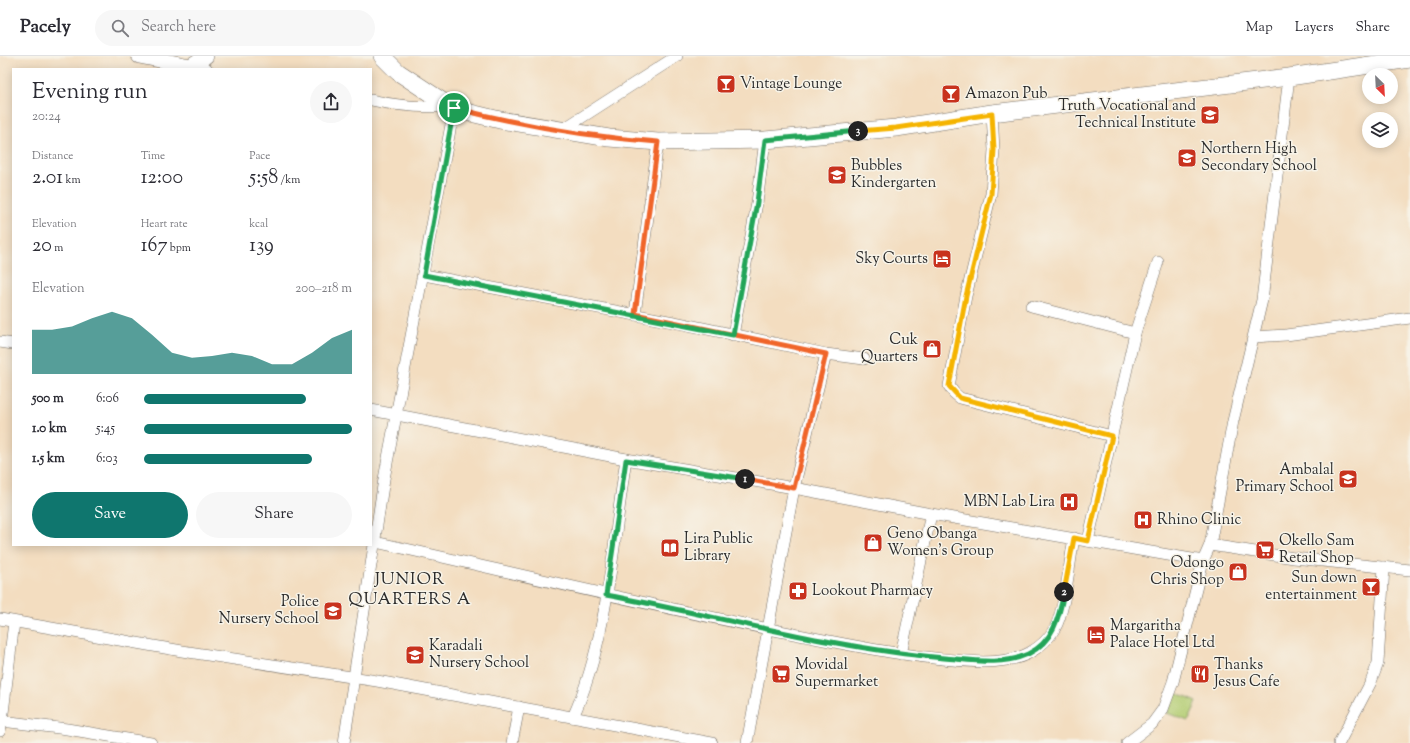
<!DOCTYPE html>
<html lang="en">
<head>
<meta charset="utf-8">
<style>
	:root { --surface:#fff; --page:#f7f7f7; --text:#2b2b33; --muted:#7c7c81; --line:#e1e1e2; --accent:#0f766e }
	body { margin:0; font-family:"Sorts Mill Goudy",serif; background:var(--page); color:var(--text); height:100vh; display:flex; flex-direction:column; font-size:15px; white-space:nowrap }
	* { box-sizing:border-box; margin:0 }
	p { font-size:13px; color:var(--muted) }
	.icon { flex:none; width:22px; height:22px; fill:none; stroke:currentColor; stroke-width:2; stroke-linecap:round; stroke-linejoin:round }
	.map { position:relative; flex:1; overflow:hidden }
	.panel { position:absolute; left:12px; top:12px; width:360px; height:478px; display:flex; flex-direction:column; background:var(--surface); border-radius:0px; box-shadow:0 2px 10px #0003 }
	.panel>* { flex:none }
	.needle { width:26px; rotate:156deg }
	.fabs { position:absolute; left:1362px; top:12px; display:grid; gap:8px }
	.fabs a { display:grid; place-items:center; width:36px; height:36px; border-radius:50%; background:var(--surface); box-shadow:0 2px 10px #0003; font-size:20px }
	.pin { position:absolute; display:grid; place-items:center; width:34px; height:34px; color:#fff; margin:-17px; border:2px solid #fff; border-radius:50%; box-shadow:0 1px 4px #0007 }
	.km { position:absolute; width:20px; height:20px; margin:-10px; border-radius:50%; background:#222; color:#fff; font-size:11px; line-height:20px; text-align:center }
	.round { display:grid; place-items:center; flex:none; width:42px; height:42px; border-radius:21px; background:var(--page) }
	.summary { display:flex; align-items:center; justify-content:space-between; height:68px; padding:0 20px }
	h1 { font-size:22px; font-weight:600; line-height:30px }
	.metrics { display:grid; grid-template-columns:repeat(3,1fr); gap:6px; height:68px; padding:4px 20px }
	.metrics div { display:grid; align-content:center }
	.metrics b { font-size:20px; font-weight:600 }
	.metrics small { font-size:11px; font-weight:400 }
	.metrics p { font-size:11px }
	.chart { height:112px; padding:8px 20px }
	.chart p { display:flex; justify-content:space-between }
	.chart svg { width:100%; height:72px; margin-top:4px; fill:var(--accent); opacity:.7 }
	.action { display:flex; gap:8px; margin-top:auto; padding:8px 20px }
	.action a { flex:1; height:46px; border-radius:24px; background:var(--accent); color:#fff; font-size:16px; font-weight:600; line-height:46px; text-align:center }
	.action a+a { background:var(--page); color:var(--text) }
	ul { padding:0 20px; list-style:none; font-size:13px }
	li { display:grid; grid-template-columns:64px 48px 1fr; align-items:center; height:30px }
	li i { height:10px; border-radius:5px; background:var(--accent) }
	header { display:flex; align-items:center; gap:24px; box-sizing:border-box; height:56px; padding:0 20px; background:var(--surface); border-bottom:1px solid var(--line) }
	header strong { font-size:19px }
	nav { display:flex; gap:22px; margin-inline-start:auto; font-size:14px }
	.search { width:280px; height:36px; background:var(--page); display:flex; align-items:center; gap:10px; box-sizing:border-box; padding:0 14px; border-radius:22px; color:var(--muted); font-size:15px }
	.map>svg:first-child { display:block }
	.green { fill:#b2cc71; stroke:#6e7c4e }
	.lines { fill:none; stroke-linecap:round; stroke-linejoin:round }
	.street-casing { stroke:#71695f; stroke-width:12 }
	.secondary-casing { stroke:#71695f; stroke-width:16 }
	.primary-casing { stroke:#71695f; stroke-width:18 }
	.street { stroke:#fff; stroke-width:11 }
	.secondary { stroke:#fff; stroke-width:15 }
	.primary { stroke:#fff; stroke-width:17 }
	.split-1-casing { stroke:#fff; stroke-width:8 }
	.split-2-casing { stroke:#fff; stroke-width:8 }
	.split-3-casing { stroke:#fff; stroke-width:8 }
	.split-4-casing { stroke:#fff; stroke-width:8 }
	.split-1 { stroke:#f0652b; stroke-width:5 }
	.split-2 { stroke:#22a559; stroke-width:5 }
	.split-3 { stroke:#f5b400; stroke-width:5 }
	.split-4 { stroke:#22a559; stroke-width:5 }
	.labels { text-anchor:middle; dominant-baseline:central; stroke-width:3; stroke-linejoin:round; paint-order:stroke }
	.poi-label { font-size:15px; fill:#2b2b2b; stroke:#f7f3e8; text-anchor:start }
	.quarter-label { font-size:17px; letter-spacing:1px; fill:#2b2b2b; stroke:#f7f3e8 }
</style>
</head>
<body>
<header>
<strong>Pacely</strong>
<div class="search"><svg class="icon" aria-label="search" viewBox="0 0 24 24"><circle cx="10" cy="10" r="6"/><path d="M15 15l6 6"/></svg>Search here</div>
<nav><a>Map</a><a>Layers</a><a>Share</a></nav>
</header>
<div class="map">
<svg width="1410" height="687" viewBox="0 0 1410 687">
	<rect width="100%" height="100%" fill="#f7f3e8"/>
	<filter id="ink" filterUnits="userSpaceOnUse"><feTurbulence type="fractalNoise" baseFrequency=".025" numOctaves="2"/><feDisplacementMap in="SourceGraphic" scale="8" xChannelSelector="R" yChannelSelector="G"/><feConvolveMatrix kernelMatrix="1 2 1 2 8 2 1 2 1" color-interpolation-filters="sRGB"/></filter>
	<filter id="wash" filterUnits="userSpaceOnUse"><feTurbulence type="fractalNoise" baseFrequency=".012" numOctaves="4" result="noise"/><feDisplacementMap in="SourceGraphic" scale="16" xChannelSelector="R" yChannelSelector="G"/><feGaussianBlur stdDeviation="0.9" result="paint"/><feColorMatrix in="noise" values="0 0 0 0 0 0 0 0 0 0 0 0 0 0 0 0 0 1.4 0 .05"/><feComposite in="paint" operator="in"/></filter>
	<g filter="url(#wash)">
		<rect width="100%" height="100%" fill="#f3ddc0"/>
		<path class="green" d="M1176,637L1197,646L1188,665L1167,657Z"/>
	</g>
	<g filter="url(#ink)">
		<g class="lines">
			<g class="street-casing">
				<g id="street">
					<path d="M190,10L207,13"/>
					<path d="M371,44C397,50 423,52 450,50"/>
					<path d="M992,57L994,94L991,138L966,240L949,330L954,337L960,342L1112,380"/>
					<path d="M562,74L677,0"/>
					<path d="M424,219L679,267L826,298L864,303"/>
					<path d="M1031,250L1135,277"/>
					<path d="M635,258L658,86"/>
					<path d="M733,279L757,147L765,84"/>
					<path d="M1254,281L1286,279L1410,262"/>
					<path d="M0,286L13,288"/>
					<path d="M371,354L626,403L794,432L931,458L1203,505"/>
					<path d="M1088,485L1135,277L1158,206"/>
					<path d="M375,486C506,515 637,547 769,573C840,587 911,603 983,606C996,606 1017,604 1029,597C1040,591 1049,583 1055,572C1065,556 1070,503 1074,482"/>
					<path d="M1210,489L1294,502L1410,514"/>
					<path d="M0,563L182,595L377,625L712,687"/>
					<path d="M901,598L931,458"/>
					<path d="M573,661C608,584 613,487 626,403"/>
					<path d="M2,665L14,566"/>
					<path d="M0,675L2,665L67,673L151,687"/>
					<path d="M344,687L384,423L454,53"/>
					<path d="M512,687L519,651"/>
					<path d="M747,687L794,432L826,298"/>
					<path d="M1127,687L1152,668L1163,653L1173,626L1203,505L1210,489L1233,365L1262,244L1289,21"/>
					<path d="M1339,687L1371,626L1378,607L1384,511"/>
				</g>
			</g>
			<g class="secondary-casing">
				<path id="secondary" d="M139,0L190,10L206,0"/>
			</g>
			<g class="primary-casing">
				<path id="primary" d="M382,0L398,16L454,53L500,64L609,82L658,86L765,84L896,72L992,57L1289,21L1410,3"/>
			</g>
			<use href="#street" class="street"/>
			<use href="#secondary" class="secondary"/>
			<use href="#primary" class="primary"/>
		</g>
	</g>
	<g class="lines" filter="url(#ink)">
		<g class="split-1-casing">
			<path id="split-1" d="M454,52C521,69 590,81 658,86L635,258L826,298L794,432L745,423"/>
		</g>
		<g class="split-2-casing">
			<path id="split-2" d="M745,423L626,404L606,539C718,560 830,592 944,602C971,604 1002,610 1028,598C1053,586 1059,562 1064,536"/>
		</g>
		<g class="split-3-casing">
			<path id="split-3" d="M858,75L896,72L992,58L994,94L991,138L966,240L949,330L960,342L1112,380L1088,485L1074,482L1064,536"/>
		</g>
		<g class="split-4-casing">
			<path id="split-4" d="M454,52L424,219L733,279L757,146L765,84L858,75"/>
		</g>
		<use href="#split-1" class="split-1"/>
		<use href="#split-2" class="split-2"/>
		<use href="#split-3" class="split-3"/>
		<use href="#split-4" class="split-4"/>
	</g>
	<defs>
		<g id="bar-square" transform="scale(1)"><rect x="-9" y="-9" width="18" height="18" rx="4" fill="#c8321e" stroke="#f7f3e8"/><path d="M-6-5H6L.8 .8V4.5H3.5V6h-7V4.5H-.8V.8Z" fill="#fff"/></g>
		<g id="school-square" transform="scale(1)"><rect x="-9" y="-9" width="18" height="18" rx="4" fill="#c8321e" stroke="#f7f3e8"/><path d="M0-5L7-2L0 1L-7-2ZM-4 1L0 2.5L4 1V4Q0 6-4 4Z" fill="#fff"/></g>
		<g id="hotel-square" transform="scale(1)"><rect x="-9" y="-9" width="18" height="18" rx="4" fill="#c8321e" stroke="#f7f3e8"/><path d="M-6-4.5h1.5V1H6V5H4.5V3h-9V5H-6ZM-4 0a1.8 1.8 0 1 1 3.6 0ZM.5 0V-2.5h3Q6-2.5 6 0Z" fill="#fff"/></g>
		<g id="shop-square" transform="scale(1)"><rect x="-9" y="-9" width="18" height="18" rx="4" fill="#c8321e" stroke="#f7f3e8"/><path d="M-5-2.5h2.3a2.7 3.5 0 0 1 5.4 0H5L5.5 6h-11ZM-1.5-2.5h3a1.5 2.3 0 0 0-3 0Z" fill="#fff"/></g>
		<g id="hospital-square" transform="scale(1)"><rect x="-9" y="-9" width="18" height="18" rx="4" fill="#c8321e" stroke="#f7f3e8"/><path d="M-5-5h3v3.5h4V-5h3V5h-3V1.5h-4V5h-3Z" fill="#fff"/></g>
		<g id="library-square" transform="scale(1)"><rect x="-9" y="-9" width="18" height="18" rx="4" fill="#c8321e" stroke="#f7f3e8"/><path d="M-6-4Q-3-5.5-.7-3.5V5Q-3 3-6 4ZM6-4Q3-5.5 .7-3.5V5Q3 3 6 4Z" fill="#fff"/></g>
		<g id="supermarket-square" transform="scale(1)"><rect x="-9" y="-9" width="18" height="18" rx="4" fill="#c8321e" stroke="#f7f3e8"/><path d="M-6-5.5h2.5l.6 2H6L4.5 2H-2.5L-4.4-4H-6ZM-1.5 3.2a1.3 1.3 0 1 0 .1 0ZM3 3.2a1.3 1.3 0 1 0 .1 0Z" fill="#fff"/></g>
		<g id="pharmacy-square" transform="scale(1)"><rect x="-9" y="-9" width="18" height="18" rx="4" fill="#c8321e" stroke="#f7f3e8"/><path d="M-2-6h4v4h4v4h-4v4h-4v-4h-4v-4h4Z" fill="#fff"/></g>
		<g id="restaurant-square" transform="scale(1)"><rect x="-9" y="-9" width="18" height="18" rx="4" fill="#c8321e" stroke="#f7f3e8"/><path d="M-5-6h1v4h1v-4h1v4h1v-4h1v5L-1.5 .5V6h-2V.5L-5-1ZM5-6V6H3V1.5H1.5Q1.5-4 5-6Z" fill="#fff"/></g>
	</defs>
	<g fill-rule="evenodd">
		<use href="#bar-square" x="726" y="28"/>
		<use href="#bar-square" x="951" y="38"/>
		<use href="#school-square" x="1210" y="59"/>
		<use href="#school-square" x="1187" y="102"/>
		<use href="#school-square" x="837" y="119"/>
		<use href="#hotel-square" x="942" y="203"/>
		<use href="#shop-square" x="932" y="293"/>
		<use href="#school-square" x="1348" y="423"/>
		<use href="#hospital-square" x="1069" y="446"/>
		<use href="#hospital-square" x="1143" y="464"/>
		<use href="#shop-square" x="873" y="487"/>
		<use href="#library-square" x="670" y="492"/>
		<use href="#supermarket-square" x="1265" y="494"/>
		<use href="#shop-square" x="1238" y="516"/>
		<use href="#bar-square" x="1371" y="531"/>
		<use href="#pharmacy-square" x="798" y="535"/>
		<use href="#school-square" x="333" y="555"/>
		<use href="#hotel-square" x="1096" y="579"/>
		<use href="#school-square" x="415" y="599"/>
		<use href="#supermarket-square" x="781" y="618"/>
		<use href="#restaurant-square" x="1200" y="618"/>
	</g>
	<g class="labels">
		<g class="poi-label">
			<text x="740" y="28">Vintage Lounge</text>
			<text x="965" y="38">Amazon Pub</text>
			<text x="1196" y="50" text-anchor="end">Truth Vocational and<tspan x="1196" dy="17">Technical Institute</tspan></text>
			<text x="1201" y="93">Northern High<tspan x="1201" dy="17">Secondary School</tspan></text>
			<text x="851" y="110">Bubbles<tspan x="851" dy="17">Kindergarten</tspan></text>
			<text x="928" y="203" text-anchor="end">Sky Courts</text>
			<text x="918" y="284" text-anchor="end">Cuk<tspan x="918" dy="17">Quarters</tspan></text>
			<text x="1334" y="414" text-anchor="end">Ambalal<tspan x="1334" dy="17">Primary School</tspan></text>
			<text x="1055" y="446" text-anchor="end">MBN Lab Lira</text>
			<text x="1157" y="464">Rhino Clinic</text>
			<text x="887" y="478">Geno Obanga<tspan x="887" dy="17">Women's Group</tspan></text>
			<text x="684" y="483">Lira Public<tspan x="684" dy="17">Library</tspan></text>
			<text x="1279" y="485">Okello Sam<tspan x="1279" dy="17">Retail Shop</tspan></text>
			<text x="1224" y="507" text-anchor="end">Odongo<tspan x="1224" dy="17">Chris Shop</tspan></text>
			<text x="1357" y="522" text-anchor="end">Sun down<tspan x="1357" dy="17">entertainment</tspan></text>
			<text x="812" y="535">Lookout Pharmacy</text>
			<text x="319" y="546" text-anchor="end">Police<tspan x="319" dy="17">Nursery School</tspan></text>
			<text x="1110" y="570">Margaritha<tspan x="1110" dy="17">Palace Hotel Ltd</tspan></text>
			<text x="429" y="590">Karadali<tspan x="429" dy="17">Nursery School</tspan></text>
			<text x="795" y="609">Movidal<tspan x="795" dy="17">Supermarket</tspan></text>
			<text x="1214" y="609">Thanks<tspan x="1214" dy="17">Jesus Cafe</tspan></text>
		</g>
		<g class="quarter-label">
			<text x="410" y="524">JUNIOR<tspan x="410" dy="20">QUARTERS A</tspan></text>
		</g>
	</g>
</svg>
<div class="fabs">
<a><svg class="needle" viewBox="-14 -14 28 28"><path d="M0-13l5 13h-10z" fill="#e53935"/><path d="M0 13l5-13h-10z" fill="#7c7c81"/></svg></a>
<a><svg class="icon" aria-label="layers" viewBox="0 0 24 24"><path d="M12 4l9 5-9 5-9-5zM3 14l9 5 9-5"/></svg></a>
</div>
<div class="pin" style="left:454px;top:52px;background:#1e9e55"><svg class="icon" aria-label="arrive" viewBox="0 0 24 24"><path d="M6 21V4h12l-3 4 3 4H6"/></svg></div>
<b class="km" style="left:745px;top:423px">1</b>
<b class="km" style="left:1064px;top:536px">2</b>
<b class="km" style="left:858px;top:75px">3</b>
<section class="panel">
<div class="summary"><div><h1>Evening run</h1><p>20:24</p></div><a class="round"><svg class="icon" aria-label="share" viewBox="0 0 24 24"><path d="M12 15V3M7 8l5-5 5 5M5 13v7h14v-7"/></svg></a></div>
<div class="metrics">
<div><p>Distance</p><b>2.01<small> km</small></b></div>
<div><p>Time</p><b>12:00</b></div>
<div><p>Pace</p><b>5:58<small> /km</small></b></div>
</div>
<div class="metrics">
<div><p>Elevation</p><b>20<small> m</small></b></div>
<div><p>Heart rate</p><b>167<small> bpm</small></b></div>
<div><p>kcal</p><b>139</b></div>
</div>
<div class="chart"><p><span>Elevation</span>200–218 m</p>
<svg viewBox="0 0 160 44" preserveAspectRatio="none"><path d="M0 44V17L10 17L20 15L30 10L40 6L50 10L60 20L70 31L80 34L90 33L100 31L110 33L120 38L130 38L140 31L150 22L160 17V44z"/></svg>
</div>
<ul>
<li><b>500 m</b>6:06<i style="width:78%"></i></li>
<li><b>1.0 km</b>5:45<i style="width:100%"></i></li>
<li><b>1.5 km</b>6:03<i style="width:81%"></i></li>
</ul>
<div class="action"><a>Save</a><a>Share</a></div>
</section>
</div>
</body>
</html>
